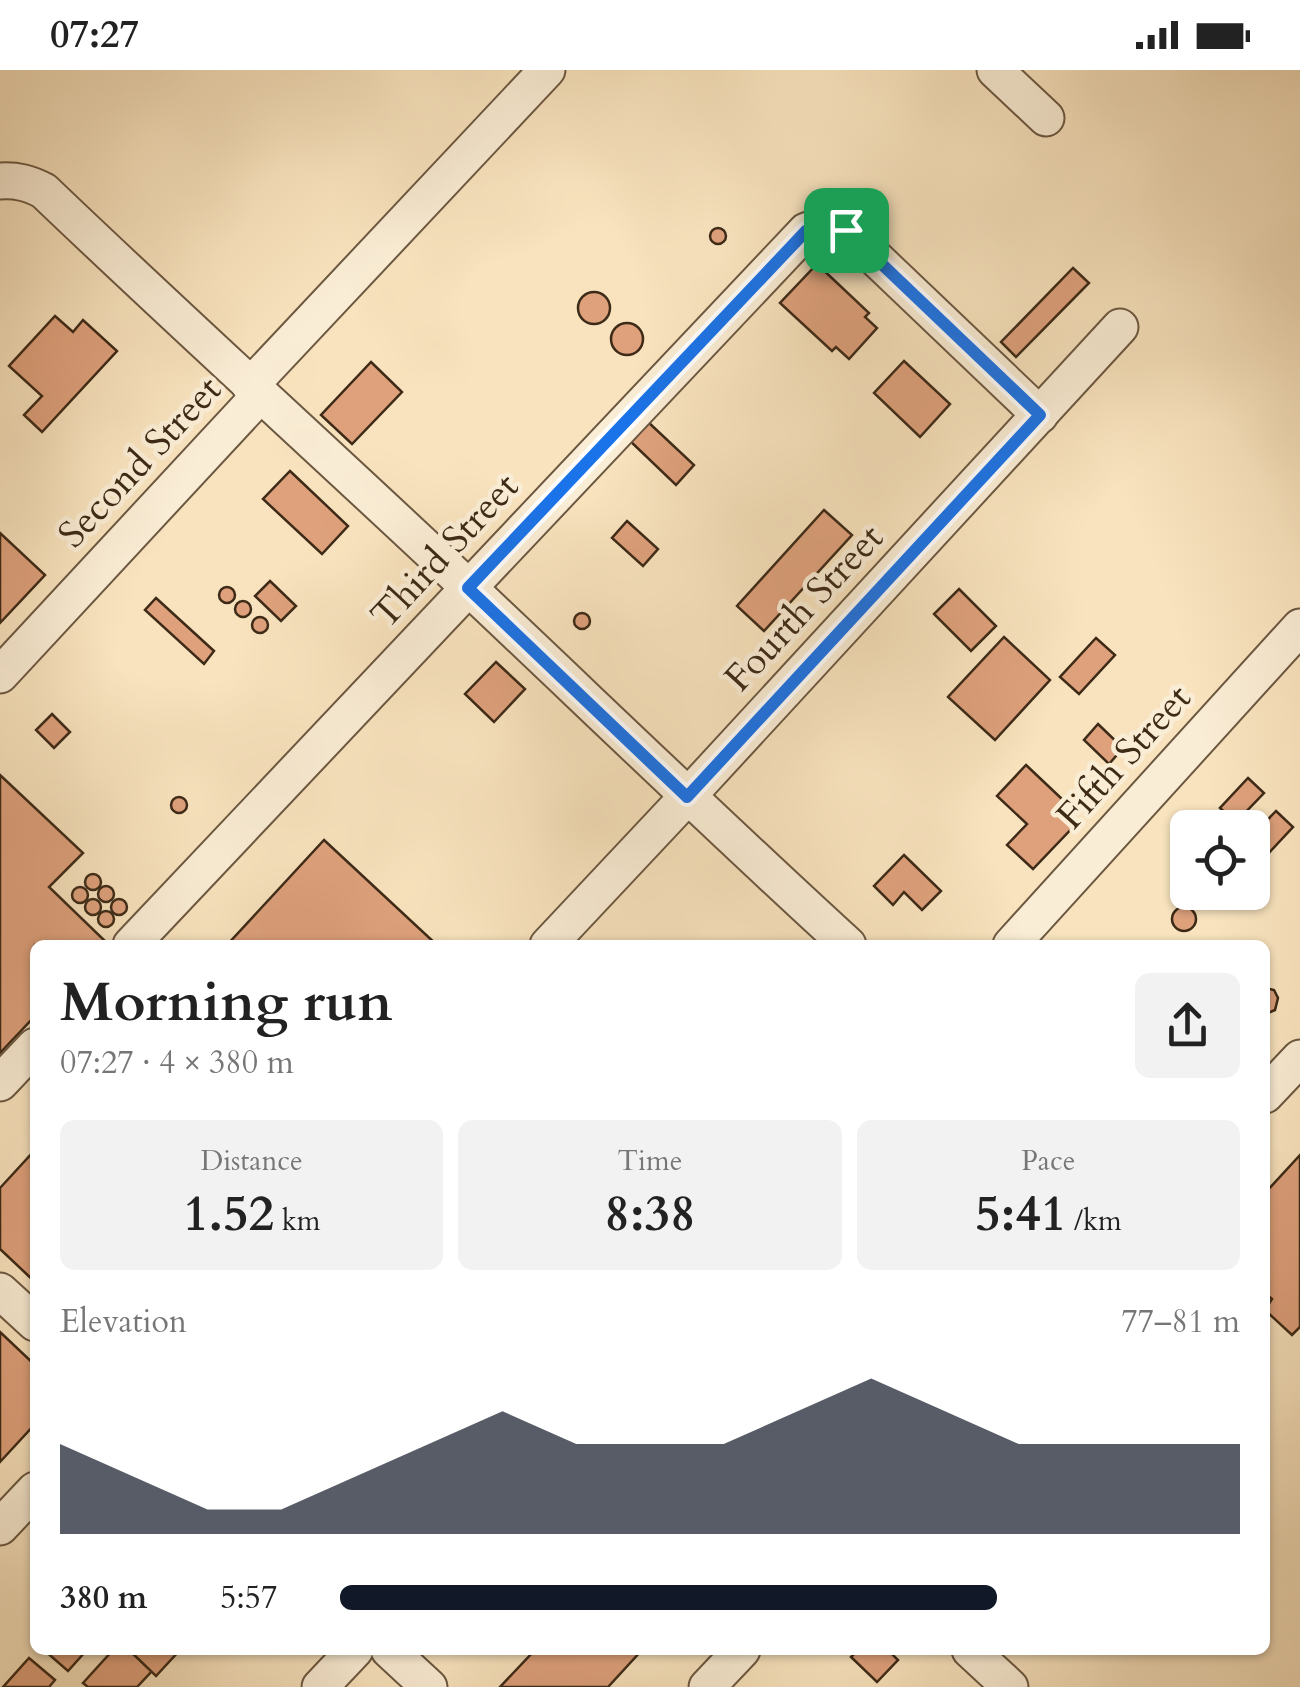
<!DOCTYPE html>
<html lang="en">
<head>
<meta charset="utf-8">
<style>
	:root { --surface:#fff; --page:#f2f2f2; --text:#222; --muted:#767676; --accent:#111827 }
	body { margin:0; font-family:Cardo,serif; background:var(--page); color:var(--text); height:100vh; display:flex; flex-direction:column; font-size:38px; white-space:nowrap }
	* { box-sizing:border-box; margin:0 }
	p { font-size:32px; color:var(--muted) }
	.icon { flex:none; width:55px; height:55px; fill:none; stroke:currentColor; stroke-width:2; stroke-linecap:round; stroke-linejoin:round }
	.map { position:relative; flex:1; overflow:hidden }
	.drawer { position:absolute; left:30px; top:870px; width:1240px; height:715px; display:flex; flex-direction:column; background:var(--surface); border-radius:15px; box-shadow:0 2px 8px #0004 }
	.drawer>* { flex:none }
	.tools { position:absolute; left:1170px; top:740px; display:grid; gap:20px }
	.tools a { display:grid; place-items:center; width:100px; height:100px; border-radius:15px; background:var(--surface); box-shadow:0 2px 8px #0004; font-size:50px }
	.pin { position:absolute; display:grid; place-items:center; width:85px; height:85px; color:#fff; margin:-42px; border-radius:20px; box-shadow:0 5px 15px #0006 }
	.round { display:grid; place-items:center; flex:none; width:105px; height:105px; border-radius:15px; background:var(--page) }
	.summary { display:flex; align-items:center; justify-content:space-between; height:170px; padding:0 30px }
	h1 { font-size:55px; font-weight:600; line-height:75px }
	.metrics { display:grid; grid-template-columns:repeat(3,1fr); gap:15px; height:170px; padding:10px 30px }
	.metrics div { display:grid; align-content:center; border-radius:15px; background:var(--page); text-align:center }
	.metrics b { font-size:50px; font-weight:600 }
	.metrics small { font-size:28px; font-weight:400 }
	.metrics p { font-size:28px }
	.chart { height:280px; padding:20px 30px }
	.chart p { display:flex; justify-content:space-between }
	.chart svg { width:100%; height:180px; margin-top:10px; fill:var(--accent); opacity:.7 }
	ul { padding:0 30px; list-style:none; font-size:32px }
	li { display:grid; grid-template-columns:160px 120px 1fr; align-items:center; height:75px }
	li i { height:25px; border-radius:12px; background:var(--accent) }
	.status { display:flex; justify-content:space-between; align-items:center; height:70px; padding:0 50px; background:var(--surface); direction:ltr }
	.status svg { height:28px; fill:currentColor }
	.map>svg:first-child { display:block }
	.building { fill:#dea17c; stroke:#3d2a17; stroke-width:2.5 }
	.lines { fill:none; stroke-linecap:round; stroke-linejoin:round }
	.minor-casing { stroke:#6c5841; stroke-width:39 }
	.minor { stroke:#faedd5; stroke-width:35 }
	.route-casing { stroke:#fff; stroke-width:20 }
	.route { stroke:#1a73e8; stroke-width:12 }
	.labels { text-anchor:middle; dominant-baseline:central; stroke-width:9; stroke-linejoin:round; paint-order:stroke }
	.street-label { font-size:38px; fill:#3d2a17; stroke:#faedd5 }
</style>
</head>
<body>
<div class="status"><b>07:27</b><svg viewBox="0 0 49 12"><path d="M0 12V9h3v3zM5 12V6h3v6zM10 12V3h3v9zM15 12V0h3v12zM26 1h20v11H26zM47 4h2v5h-2z"/></svg></div>
<div class="map">
<svg width="1300" height="1617" viewBox="0 0 1300 1617">
	<rect width="100%" height="100%" fill="#f8e3be"/>
	<filter id="stains"><feTurbulence type="fractalNoise" baseFrequency=".002" numOctaves="4"/><feColorMatrix values="0 0 0 0 .2 0 0 0 0 .09 0 0 0 0 .02 0 0 0 .5 -.17"/></filter>
	<radialGradient id="worn" r=".72"><stop offset=".6" stop-color="#630" stop-opacity="0"/><stop offset="1" stop-color="#630" stop-opacity=".3"/></radialGradient>
	<g class="building">
		<circle cx="718" cy="166" r="8"/>
		<path d="M817,194L869,243L865,247L877,258L849,289L836,277L832,281L780,233Z"/>
		<path d="M1073,198L1089,213L1016,287L1001,272Z"/>
		<circle cx="594" cy="238" r="16"/>
		<path d="M55,246L73,262L83,250L117,281L42,362L24,345L42,326L9,296Z"/>
		<circle cx="627" cy="269" r="16"/>
		<path d="M904,291L950,334L920,367L874,323Z"/>
		<path d="M371,292L402,322L352,374L321,345Z"/>
		<path d="M647,351L694,395L676,415L629,370Z"/>
		<path d="M290,401L348,456L322,484L263,429Z"/>
		<path d="M824,440L852,465L764,561L737,536Z"/>
		<path d="M627,451L658,479L643,496L612,468Z"/>
		<path d="M0,463L45,505L0,553Z"/>
		<path d="M270,511L296,536L281,551L255,526Z"/>
		<circle cx="227" cy="525" r="8"/>
		<path d="M959,519L996,556L971,581L934,544Z"/>
		<path d="M156,528L214,581L204,594L145,540Z"/>
		<circle cx="243" cy="539" r="8"/>
		<circle cx="582" cy="551" r="8"/>
		<circle cx="260" cy="555" r="8"/>
		<path d="M1004,567L1050,610L995,670L948,627Z"/>
		<path d="M1096,568L1115,585L1079,624L1060,607Z"/>
		<path d="M496,592L525,619L494,652L465,624Z"/>
		<path d="M52,644L70,662L54,678L36,660Z"/>
		<path d="M1098,654L1123,678L1109,694L1084,670Z"/>
		<path d="M1026,695L1063,730L1058,737L1076,754L1033,799L1007,775L1027,754L997,726Z"/>
		<path d="M0,705L83,783L49,817L105,871L101,875H35V946L0,983Z"/>
		<path d="M1248,708L1264,723L1242,746L1252,755L1250,758H1224L1232,749L1220,738Z"/>
		<circle cx="179" cy="735" r="8"/>
		<path d="M1276,741L1293,757L1267,785L1252,772V766Z"/>
		<path d="M324,770L437,875H227Z"/>
		<path d="M904,785L941,821L922,840L904,822L893,835L874,816Z"/>
		<circle cx="93" cy="812" r="8"/>
		<circle cx="106" cy="824" r="8"/>
		<circle cx="80" cy="825" r="8"/>
		<circle cx="119" cy="837" r="8"/>
		<circle cx="93" cy="837" r="8"/>
		<circle cx="1184" cy="849" r="12"/>
		<circle cx="106" cy="849" r="8"/>
		<path d="M1265,918L1274,920L1278,928L1275,940L1268,943H1265Z"/>
		<path d="M35,1080V1212L0,1179V1118Z"/>
		<path d="M1300,1085V1257L1292,1265L1265,1240L1272,1229L1265,1223V1123Z"/>
		<path d="M0,1262L35,1295V1354L0,1392Z"/>
		<path d="M44,1580H82L85,1582L68,1601Z"/>
		<path d="M113,1580H129L152,1601L137,1617H88L83,1613Z"/>
		<path d="M129,1580H180L156,1606Z"/>
		<path d="M535,1580H642L608,1617H500Z"/>
		<path d="M858,1580H888L898,1590L877,1612L851,1587Z"/>
		<path d="M29,1588L55,1610L49,1617H3Z"/>
	</g>
	<g class="lines">
		<g class="minor-casing">
			<g id="minor">
				<path d="M995,0L1046,48"/>
				<path d="M0,111C17,110 29,113 44,121C184,255 328,385 469,518C595,637 720,758 848,875"/>
				<path d="M250,316L547,0"/>
				<path d="M0,605L260,325"/>
				<path d="M131,875L806,161L826,154L846,160L1040,345"/>
				<path d="M548,875L687,727L1120,257"/>
				<path d="M1011,875L1300,557"/>
				<path d="M0,1013L35,976"/>
				<path d="M1265,1025L1300,988"/>
				<path d="M0,1221L35,1253"/>
				<path d="M0,1457L35,1420"/>
				<path d="M389,1580L429,1617"/>
				<path d="M970,1580L1010,1617"/>
				<path d="M320,1617L355,1580"/>
				<path d="M707,1617L742,1580"/>
			</g>
		</g>
		<use href="#minor" class="minor"/>
	</g>
	<g class="lines">
		<g class="route-casing">
			<path id="route" d="M826,154L846,160L1040,345L687,727L468,518L806,161Z"/>
		</g>
		<use href="#route" class="route"/>
	</g>
	<g class="labels">
		<g class="street-label">
			<text transform="translate(140 392) rotate(-47)">Second Street</text>
			<text transform="translate(445 481) rotate(-47)">Third Street</text>
			<text transform="translate(804 538) rotate(-47)">Fourth Street</text>
			<text transform="translate(1124 687) rotate(-48)">Fifth Street</text>
		</g>
	</g>
	<rect width="100%" height="100%" filter="url(#stains)"/>
	<rect width="100%" height="100%" fill="url(#worn)"/>
</svg>
<div class="tools">
<a><svg class="icon" aria-label="locate" viewBox="0 0 24 24"><circle cx="12" cy="12" r="6"/><path d="M12 2v4M12 18v4M2 12h4M18 12h4"/></svg></a>
</div>
<div class="pin" style="left:846px;top:160px;background:#1e9e55"><svg class="icon" aria-label="arrive" viewBox="0 0 24 24"><path d="M6 21V4h12l-3 4 3 4H6"/></svg></div>
<section class="drawer">
<div class="summary"><div><h1>Morning run</h1><p>07:27 · 4 × 380 m</p></div><a class="round"><svg class="icon" aria-label="share" viewBox="0 0 24 24"><path d="M12 15V3M7 8l5-5 5 5M5 13v7h14v-7"/></svg></a></div>
<div class="metrics">
<div><p>Distance</p><b>1.52<small> km</small></b></div>
<div><p>Time</p><b>8:38</b></div>
<div><p>Pace</p><b>5:41<small> /km</small></b></div>
</div>
<div class="chart"><p><span>Elevation</span>77–81 m</p>
<svg viewBox="0 0 160 44" preserveAspectRatio="none"><path d="M0 44V22L10 30L20 38L30 38L40 30L50 22L60 14L70 22L80 22L90 22L100 14L110 6L120 14L130 22L140 22L150 22L160 22V44z"/></svg>
</div>
<ul>
<li><b>380 m</b>5:57<i style="width:73%"></i></li>
</ul>
</section>
</div>
</body>
</html>
